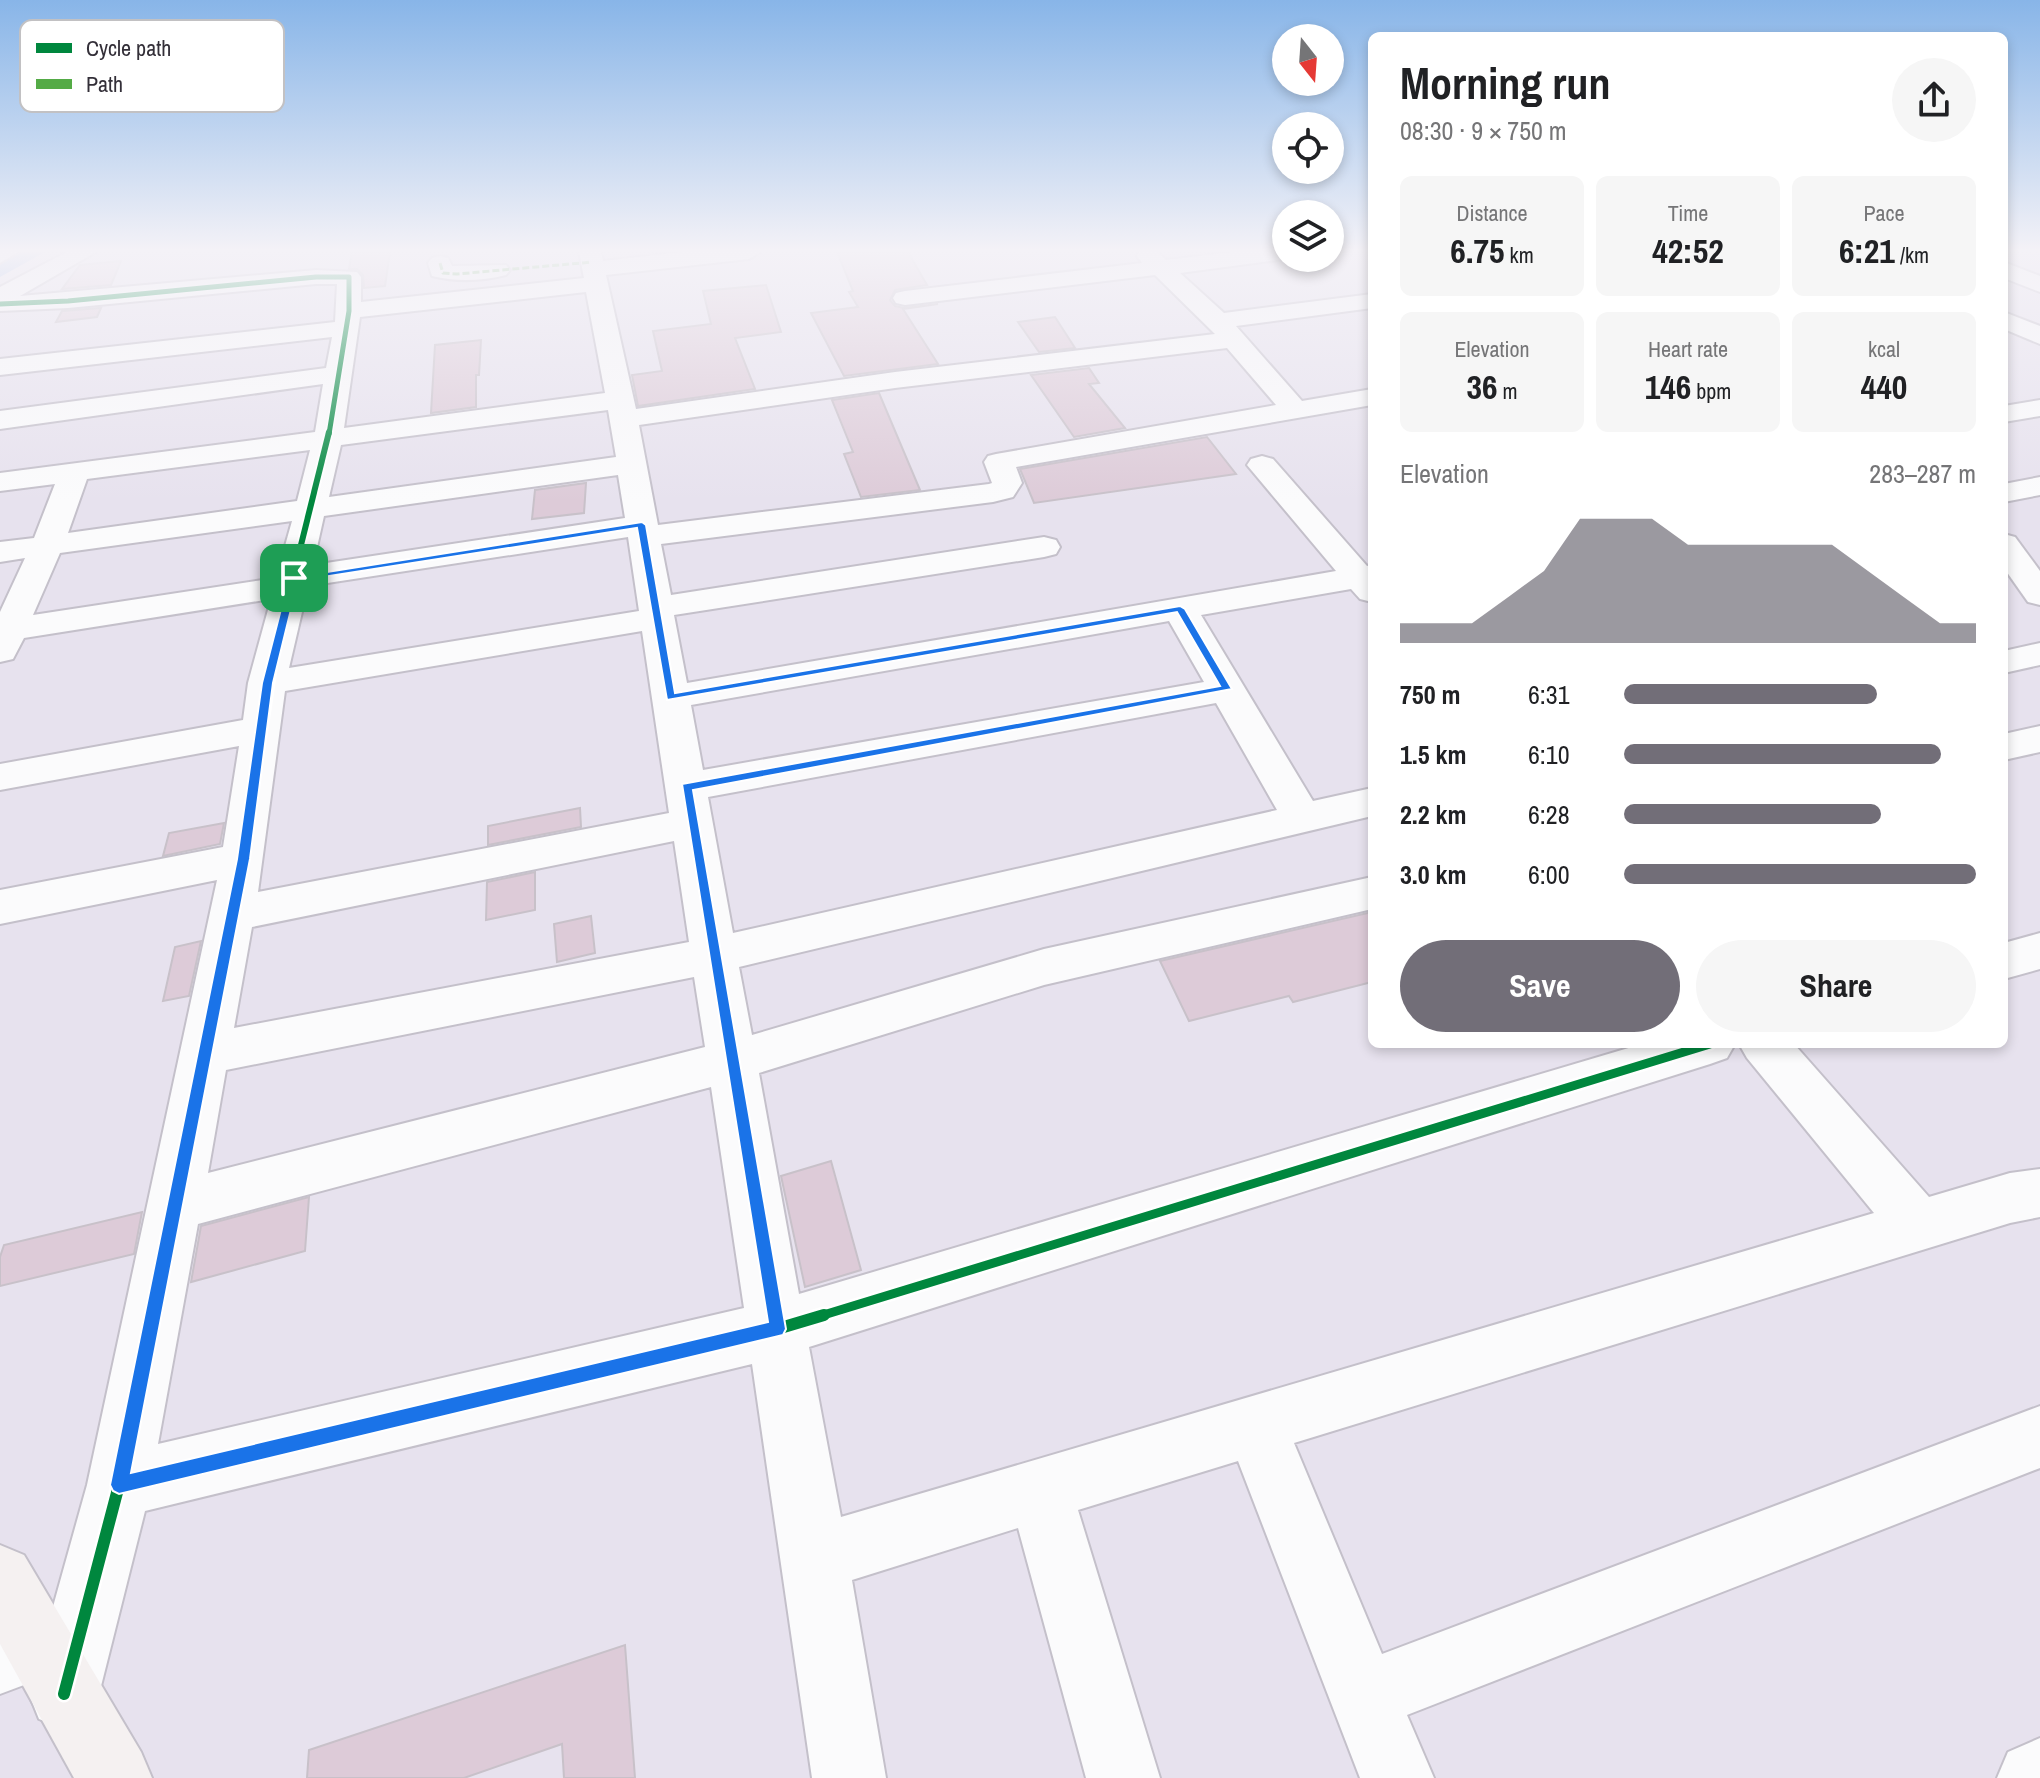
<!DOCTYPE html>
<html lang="en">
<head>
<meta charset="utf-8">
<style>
	:root { --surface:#fff; --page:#f6f6f6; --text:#202124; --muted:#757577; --accent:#726e78 }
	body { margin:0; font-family:"Archivo Narrow",sans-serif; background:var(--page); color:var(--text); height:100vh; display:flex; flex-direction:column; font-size:30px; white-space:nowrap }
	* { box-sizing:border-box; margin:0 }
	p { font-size:26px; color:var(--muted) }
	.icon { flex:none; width:44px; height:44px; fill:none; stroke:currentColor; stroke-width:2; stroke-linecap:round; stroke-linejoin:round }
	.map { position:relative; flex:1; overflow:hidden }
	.sheet { position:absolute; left:1368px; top:32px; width:640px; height:1016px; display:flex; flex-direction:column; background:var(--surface); border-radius:12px; box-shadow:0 4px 12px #0003 }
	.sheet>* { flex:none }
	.needle { width:52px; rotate:163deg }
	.controls { position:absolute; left:1272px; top:24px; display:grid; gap:16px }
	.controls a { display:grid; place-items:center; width:72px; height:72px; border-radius:50%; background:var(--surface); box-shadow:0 4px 12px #0003; font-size:40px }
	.pin { position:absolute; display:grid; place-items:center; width:68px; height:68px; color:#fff; margin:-34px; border-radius:16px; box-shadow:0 4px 12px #0006 }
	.round { display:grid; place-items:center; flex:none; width:84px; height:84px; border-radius:42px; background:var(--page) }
	.head { display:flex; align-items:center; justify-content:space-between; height:136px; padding:0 32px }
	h1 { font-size:44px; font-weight:700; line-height:60px }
	.stats { display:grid; grid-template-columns:repeat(3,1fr); gap:12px; height:136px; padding:8px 32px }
	.stats div { display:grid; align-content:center; border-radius:12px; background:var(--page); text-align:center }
	.stats b { font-size:34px; font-weight:700 }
	.stats small { font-size:22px; font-weight:400 }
	.stats p { font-size:22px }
	.chart { height:224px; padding:16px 32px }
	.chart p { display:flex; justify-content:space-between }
	.chart svg { width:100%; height:144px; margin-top:8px; fill:var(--accent); opacity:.7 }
	.button { display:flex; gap:16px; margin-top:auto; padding:16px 32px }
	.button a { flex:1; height:92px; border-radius:48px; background:var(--accent); color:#fff; font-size:32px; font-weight:700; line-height:92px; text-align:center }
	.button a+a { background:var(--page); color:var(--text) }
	ul { padding:0 32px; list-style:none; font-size:26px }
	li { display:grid; grid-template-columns:128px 96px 1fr; align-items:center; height:60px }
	li i { height:20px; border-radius:10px; background:var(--accent) }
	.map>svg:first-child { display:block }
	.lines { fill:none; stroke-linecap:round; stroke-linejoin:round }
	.canal { fill:#99b7e8; fill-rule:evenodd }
	.building { fill:#ddcbd8; stroke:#c8c1c9; stroke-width:2 }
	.street-casing { stroke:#c4c0ca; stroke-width:4 }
	.secondary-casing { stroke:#c4c0ca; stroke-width:4 }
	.street { fill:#fbfbfc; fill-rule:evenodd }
	.secondary { fill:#f5f1f1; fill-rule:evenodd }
	.quiet { stroke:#54ab46; stroke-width:3; stroke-dasharray:7 3; stroke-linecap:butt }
	.cycleway-far4-casing { stroke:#fff; stroke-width:8 }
	.cycleway-far3-casing { stroke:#fff; stroke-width:10 }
	.cycleway-far2-casing { stroke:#fff; stroke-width:12 }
	.cycleway-far1-casing { stroke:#fff; stroke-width:14 }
	.cycleway-casing { stroke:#fff; stroke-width:17 }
	.cycleway-far4 { stroke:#00873e; stroke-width:5 }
	.cycleway-far3 { stroke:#00873e; stroke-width:6 }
	.cycleway-far2 { stroke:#00873e; stroke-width:7 }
	.cycleway-far1 { stroke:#00873e; stroke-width:9 }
	.cycleway { stroke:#00873e; stroke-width:12 }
	.route { fill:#1a73e8; stroke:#fff; stroke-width:2; fill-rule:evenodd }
	.key { fill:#fff; stroke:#c2c1c3; stroke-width:2 }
	.key-label { font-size:22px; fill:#332f38 }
</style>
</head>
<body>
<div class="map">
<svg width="2040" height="1778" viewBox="0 0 2040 1778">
	<rect width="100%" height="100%" fill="#e7e2ee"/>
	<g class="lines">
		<path class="canal" d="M17,252H45L0,277V261Z"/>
	</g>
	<g class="building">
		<path d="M352,252H390L385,286L364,288L363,275L357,269H349Z"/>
		<path d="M837,252H908L927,285L895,290L890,300L895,306L904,308L938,304L903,309L938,364L844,376L811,313L858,307L849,292L853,291Z"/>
		<path d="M121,261L111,285L62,289L80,265Z"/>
		<path d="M766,285L781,332L735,338L755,389L638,406L632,375L662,371L653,331L711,324L703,291Z"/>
		<path d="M101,308L97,317L56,322L62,311Z"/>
		<path d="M1055,317L1075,348L1039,352L1018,322Z"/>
		<path d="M481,340L479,375H476V407L431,413L435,345Z"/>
		<path d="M1089,368L1099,383L1089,384L1125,428L1074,437L1031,375Z"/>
		<path d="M879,393L920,490L861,497L844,454L853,452L832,400Z"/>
		<path d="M1207,437L1236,474L1034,503L1020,469Z"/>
		<path d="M586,483L584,513L532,519L535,490Z"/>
		<path d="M580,808L581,827L488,845V826Z"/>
		<path d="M224,823L220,844L163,856L169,833Z"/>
		<path d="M535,872V910L486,920L487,882Z"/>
		<path d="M1372,912V982L1293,1002L1289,996L1189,1021L1160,961Z"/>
		<path d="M591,916L595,953L557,962L554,924Z"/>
		<path d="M201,941L189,996L163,1001L175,947Z"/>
		<path d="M831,1161L861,1270L805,1287L781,1176Z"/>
		<path d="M309,1197L305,1251L191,1282L201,1226Z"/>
		<path d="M142,1212L134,1254L0,1286V1257L4,1245Z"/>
		<path d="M625,1645L635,1778H564L562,1744L464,1778H307L309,1750Z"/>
	</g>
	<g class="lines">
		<g class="street-casing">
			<g id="street">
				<path d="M0,252H18L0,263Z"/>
				<path d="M67,252H96L20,296L316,270L357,272L361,277V302L584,278L579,252H601L603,261L682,252H760L749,259L606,275L636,409L895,372L1215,334L1155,275L905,305L896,303L893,298L896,293L905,291L1142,263L1137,256L1139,252H1158L1166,260L1232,252H1286V258H1293L1180,273L1224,313L1372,294V308L1236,326L1302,401L1372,389V405L1016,467L1022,483L1013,497L993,502L661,544L671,595L1044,537L1056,540L1060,547L1056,554L1044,557L674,615L687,683L1336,571L1247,465L1251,459L1262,456L1273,459L1367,566L1372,565V602L1360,599L1351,589L1201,615L1313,801L1372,788V816L739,967L752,1035L1044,949L1372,877V909L1044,985L759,1073L799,1294L1642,1044H1735L1727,1058L1710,1064L809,1347L841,1517L1874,1213L1747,1058L1739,1044H1794L1929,1197L2010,1173L2040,1169V1217L2010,1223L1294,1443L1382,1654L2040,1406V1468L1407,1715L1434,1778H1360L1238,1461L1078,1510L1160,1778H1086L1018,1528L852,1580L886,1778H812L752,1364L145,1511L99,1694L89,1719L64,1729L39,1719L29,1694L32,1682L0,1694V1624L40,1609L51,1614L87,1485L217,880L0,924V890L223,847L239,746L0,790V764L243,720L248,683L271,599L24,638L13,659L0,662V612L25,558L0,562V542L34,538L55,484L0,491V473L315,432L323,384L0,429V411L326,368L332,337L0,375V359L335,322L337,284H316L68,308L0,311V287ZM586,292L605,393L344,428L360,317ZM1227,348L1276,405L996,454L988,456L984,462L992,483L989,484L658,525L639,425L895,388ZM608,410L616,457L329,497L341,445ZM310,450L297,501L68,533L87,479ZM618,475L625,518L313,565L324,516ZM292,521L276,578L33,615L60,553ZM628,537L639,611L289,668L308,586ZM1169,621L1204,682L703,770L691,705ZM642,631L669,813L258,892L285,691ZM1216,703L1277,810L733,933L708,797ZM674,841L689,942L234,1028L252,927ZM694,977L705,1047L208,1173L226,1070ZM711,1087L744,1308L158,1444L198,1224Z"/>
				<path d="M440,256L448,258L452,266L506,265L510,270L506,275C482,281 456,282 432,276L428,263L432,258Z"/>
				<path d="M2004,262L2040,276V292L2004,278Z"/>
				<path d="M2004,312L2040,326V344L2004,329Z"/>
				<path d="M2040,400V416L2004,422V406Z"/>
				<path d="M2040,477V495L2004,502V484Z"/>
				<path d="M2004,534L2015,537L2040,571V605L2028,602L2004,568Z"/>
				<path d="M2040,643V665L2004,673V651Z"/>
				<path d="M2040,726V752L2004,760V734Z"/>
				<path d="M2040,933V969L2004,979V943Z"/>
				<path d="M2040,1738V1778H1997L2008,1752Z"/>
			</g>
		</g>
		<g class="secondary-casing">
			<path id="secondary" d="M0,1545L24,1555L141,1752L152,1778H74L0,1644Z"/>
		</g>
		<use href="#street" class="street"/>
		<use href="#secondary" class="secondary"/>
		<path class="quiet" d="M440,263L443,273L457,274L592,262"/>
		<g class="cycleway-far4-casing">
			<path id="cycleway-far4" d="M0,304L68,301L316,277H349V311L329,434"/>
		</g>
		<g class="cycleway-far3-casing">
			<path id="cycleway-far3" d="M272,662L329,432"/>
		</g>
		<g class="cycleway-far2-casing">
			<path id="cycleway-far2" d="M225,951L243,859L273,660"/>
		</g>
		<g class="cycleway-far1-casing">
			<g id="cycleway-far1">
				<path d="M152,1317L225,949"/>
				<path d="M817,1317L1710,1044"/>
			</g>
		</g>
		<g class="cycleway-casing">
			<g id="cycleway">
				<path d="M119,1485L777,1329L824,1315"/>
				<path d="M64,1694L119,1485L153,1315"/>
			</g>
		</g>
		<use href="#cycleway-far4" class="cycleway-far4"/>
		<use href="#cycleway-far3" class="cycleway-far3"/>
		<use href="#cycleway-far2" class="cycleway-far2"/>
		<use href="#cycleway-far1" class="cycleway-far1"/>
		<use href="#cycleway" class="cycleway"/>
	</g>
	<linearGradient id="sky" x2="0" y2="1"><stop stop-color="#88b5e8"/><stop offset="0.5" stop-color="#f4f2f7"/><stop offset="1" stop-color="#f4f2f7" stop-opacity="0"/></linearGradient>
	<rect width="2040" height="501" fill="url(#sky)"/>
	<path class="route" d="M642,522L646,525L675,693L1180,606L1185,609L1232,689L693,790L786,1329L783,1335L119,1494L113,1491L110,1485L237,859L262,683L289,578ZM637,528L667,700L1177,612L1220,686L682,784L768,1322L131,1473L250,859L273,683L298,581Z"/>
	<rect x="20" y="20" width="264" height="92" rx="12" class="key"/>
	<rect x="36" y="43" width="36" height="10" fill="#00873e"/>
	<rect x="36" y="79" width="36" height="10" fill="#54ab46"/>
	<g class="key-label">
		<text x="86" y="56">Cycle path</text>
		<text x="86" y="92">Path</text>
	</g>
</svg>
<div class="controls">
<a><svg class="needle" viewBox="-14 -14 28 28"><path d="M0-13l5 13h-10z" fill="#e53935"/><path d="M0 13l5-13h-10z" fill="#757577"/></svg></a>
<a><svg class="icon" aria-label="locate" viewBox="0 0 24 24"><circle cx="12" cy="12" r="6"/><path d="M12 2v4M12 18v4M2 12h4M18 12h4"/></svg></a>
<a><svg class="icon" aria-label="layers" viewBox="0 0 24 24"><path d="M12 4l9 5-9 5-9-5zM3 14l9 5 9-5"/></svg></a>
</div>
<div class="pin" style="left:294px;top:578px;background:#1e9e55"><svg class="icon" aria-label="arrive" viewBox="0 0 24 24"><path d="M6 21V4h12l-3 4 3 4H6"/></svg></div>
<section class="sheet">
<div class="head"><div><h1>Morning run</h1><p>08:30 · 9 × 750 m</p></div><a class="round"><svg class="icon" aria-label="share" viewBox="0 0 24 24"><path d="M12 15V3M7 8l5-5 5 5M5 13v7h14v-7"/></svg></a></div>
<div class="stats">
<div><p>Distance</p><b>6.75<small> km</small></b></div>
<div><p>Time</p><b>42:52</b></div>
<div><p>Pace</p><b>6:21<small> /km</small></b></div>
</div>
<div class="stats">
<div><p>Elevation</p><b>36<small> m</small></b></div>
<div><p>Heart rate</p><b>146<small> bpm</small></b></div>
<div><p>kcal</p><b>440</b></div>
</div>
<div class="chart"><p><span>Elevation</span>283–287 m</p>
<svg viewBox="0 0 160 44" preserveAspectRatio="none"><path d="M0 44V38L10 38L20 38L30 30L40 22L50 6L60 6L70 6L80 14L90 14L100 14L110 14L120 14L130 22L140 30L150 38L160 38V44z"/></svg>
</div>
<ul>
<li><b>750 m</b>6:31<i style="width:72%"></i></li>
<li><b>1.5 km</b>6:10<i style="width:90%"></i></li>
<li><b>2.2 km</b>6:28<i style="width:73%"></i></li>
<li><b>3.0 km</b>6:00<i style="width:100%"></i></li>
</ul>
<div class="button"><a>Save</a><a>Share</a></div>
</section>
</div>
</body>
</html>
